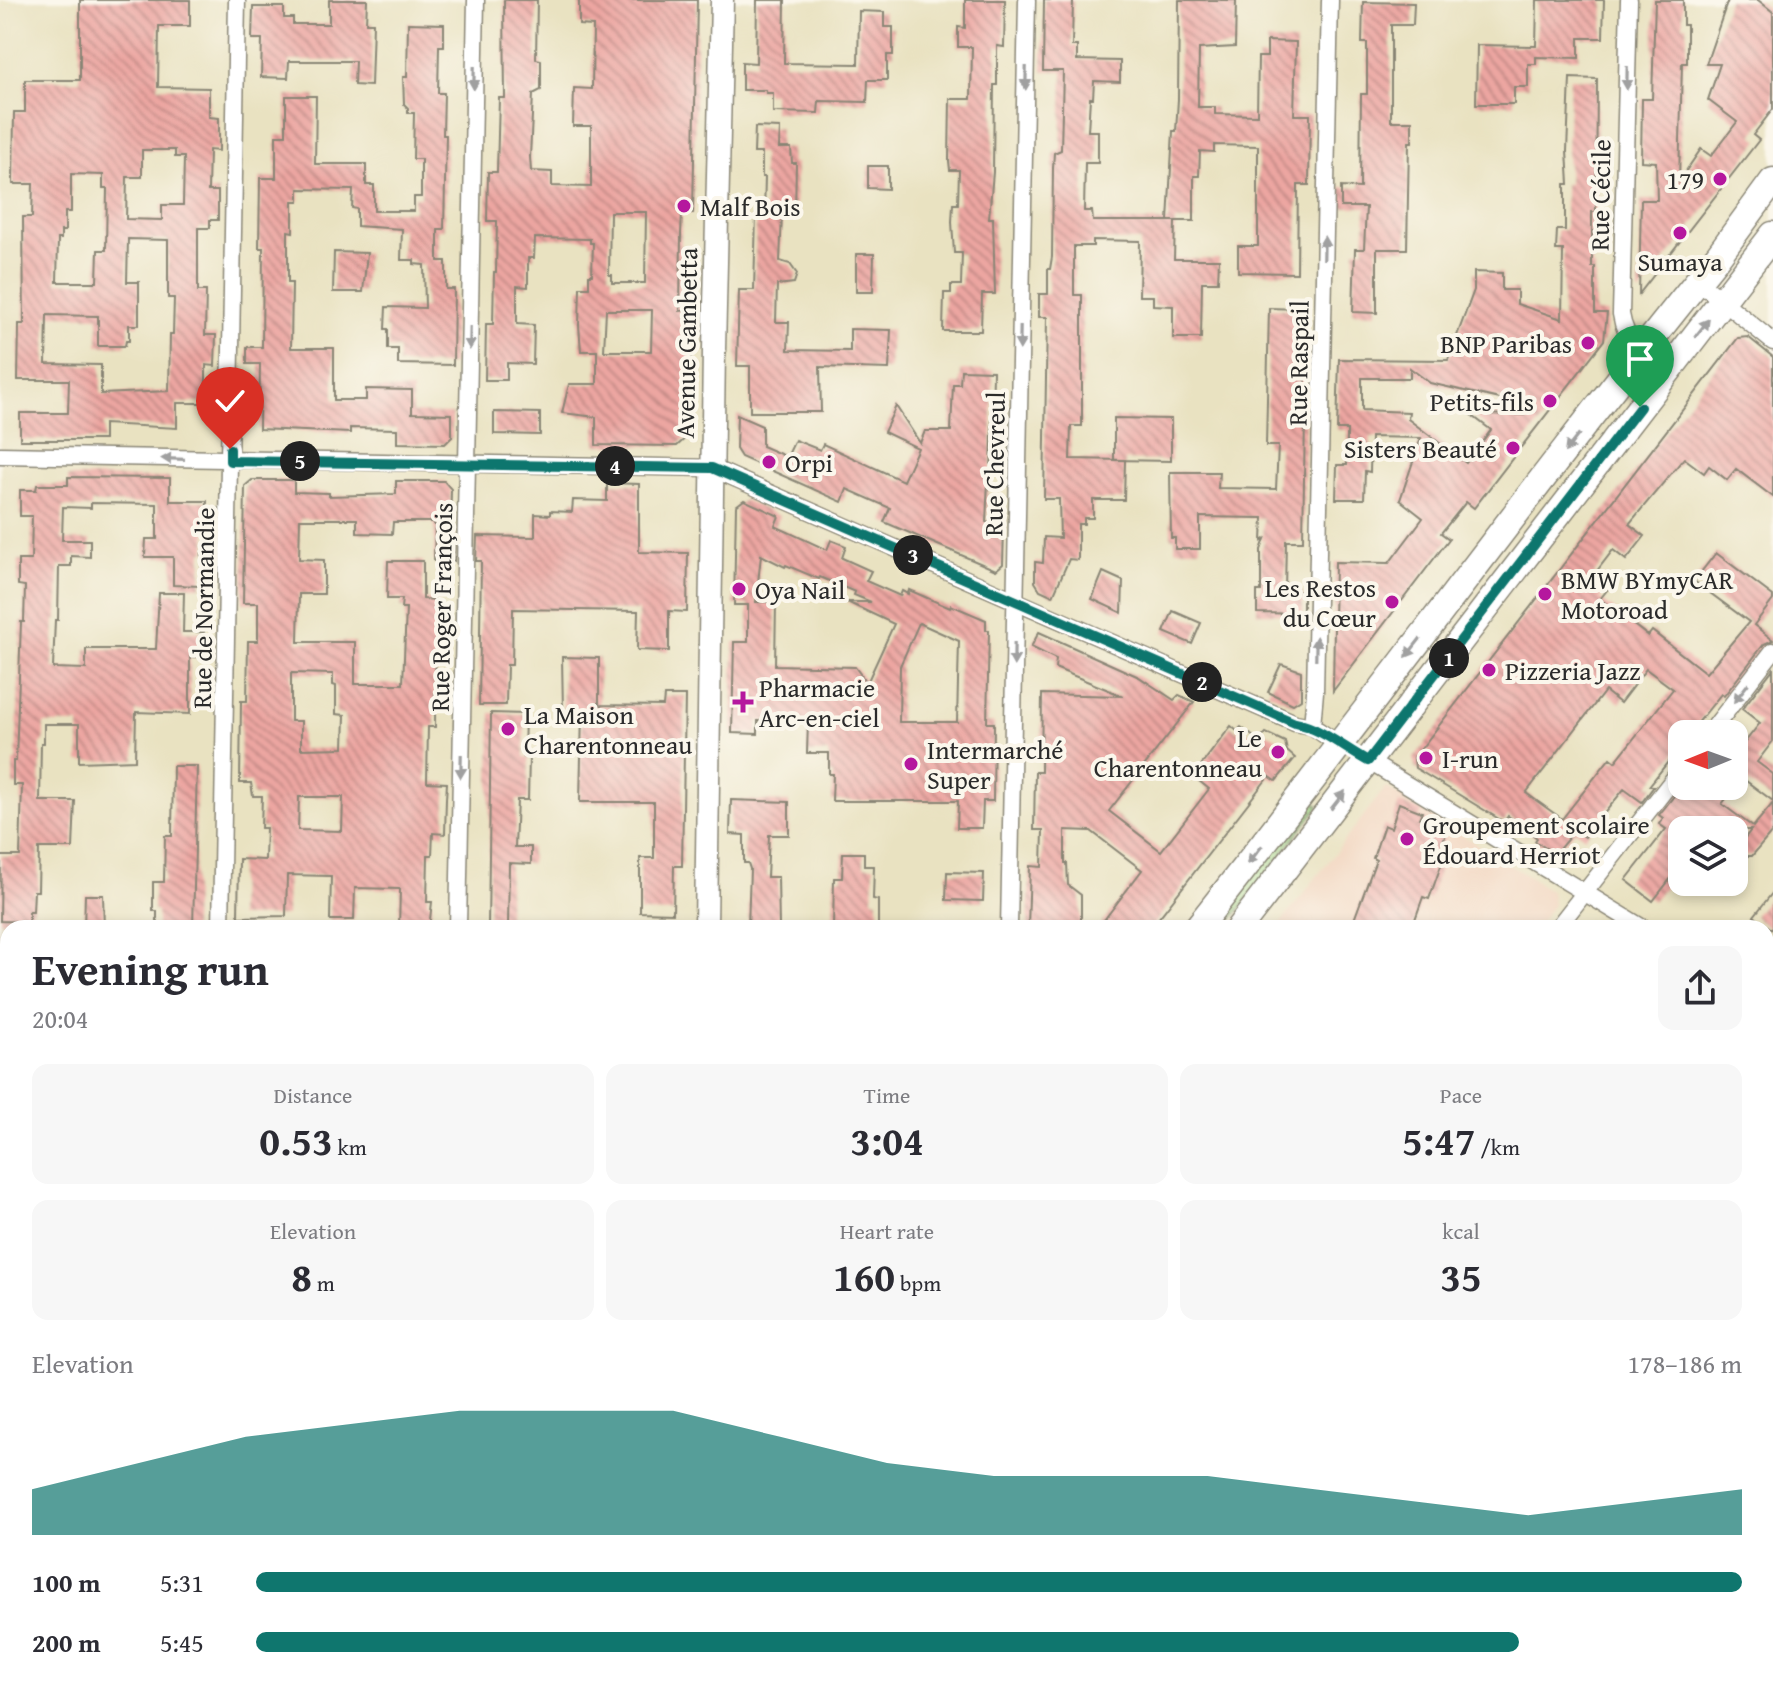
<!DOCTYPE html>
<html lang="en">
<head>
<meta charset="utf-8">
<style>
	:root { --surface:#fff; --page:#f7f7f7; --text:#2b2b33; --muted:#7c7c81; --accent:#0f766e }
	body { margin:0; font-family:"Gentium Book Plus",serif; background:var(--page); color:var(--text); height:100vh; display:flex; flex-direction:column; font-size:30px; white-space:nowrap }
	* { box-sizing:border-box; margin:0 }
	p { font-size:26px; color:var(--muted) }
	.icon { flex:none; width:44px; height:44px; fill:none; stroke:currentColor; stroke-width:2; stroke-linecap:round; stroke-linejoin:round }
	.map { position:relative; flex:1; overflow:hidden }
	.details { position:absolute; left:0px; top:920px; width:1774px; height:770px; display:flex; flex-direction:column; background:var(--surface); border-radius:24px 24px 0 0; box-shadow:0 4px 12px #0003 }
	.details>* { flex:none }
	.needle { width:52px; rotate:269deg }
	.fabs { position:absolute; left:1668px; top:720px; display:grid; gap:16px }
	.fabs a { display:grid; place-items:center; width:80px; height:80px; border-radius:16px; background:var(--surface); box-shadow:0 4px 12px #0003; font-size:40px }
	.pin { position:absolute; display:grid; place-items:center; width:68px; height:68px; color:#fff; margin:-82px -34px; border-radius:50% 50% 50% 0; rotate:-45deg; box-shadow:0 0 8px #0007 }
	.pin .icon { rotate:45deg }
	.km { position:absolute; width:40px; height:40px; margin:-20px; border-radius:50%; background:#222; color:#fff; font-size:22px; line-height:40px; text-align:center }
	.round { display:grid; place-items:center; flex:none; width:84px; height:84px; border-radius:16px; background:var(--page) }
	.overview { display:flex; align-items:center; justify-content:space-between; height:136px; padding:0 32px }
	h1 { font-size:44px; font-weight:600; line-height:60px }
	.figures { display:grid; grid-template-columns:repeat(3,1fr); gap:12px; height:136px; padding:8px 32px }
	.figures div { display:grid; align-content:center; border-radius:16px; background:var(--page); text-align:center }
	.figures b { font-size:40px; font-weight:600 }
	.figures small { font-size:22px; font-weight:400 }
	.figures p { font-size:22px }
	.chart { height:224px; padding:16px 32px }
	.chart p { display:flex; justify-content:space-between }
	.chart svg { width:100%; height:144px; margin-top:8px; fill:var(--accent); opacity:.7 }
	ul { padding:0 32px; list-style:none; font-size:26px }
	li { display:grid; grid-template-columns:128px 96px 1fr; align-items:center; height:60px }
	li i { height:20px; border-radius:10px; background:var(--accent) }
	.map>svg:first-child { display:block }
	.built { fill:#f2d4be }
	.green { fill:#a8dc8c; stroke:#6a845c; stroke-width:2 }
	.building { fill:url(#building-back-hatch); fill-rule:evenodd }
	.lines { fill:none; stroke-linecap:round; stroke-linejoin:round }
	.street-casing { stroke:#8a8676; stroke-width:19 }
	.secondary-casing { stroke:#8a8676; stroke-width:25 }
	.primary-casing { stroke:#8a8676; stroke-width:29 }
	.street { stroke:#fff; stroke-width:16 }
	.secondary { stroke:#fff; stroke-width:22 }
	.primary { stroke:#fff; stroke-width:26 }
	.oneway { fill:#a0a0a0 }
	.route-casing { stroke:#fff; stroke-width:16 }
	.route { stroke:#0f766e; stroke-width:10 }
	.poi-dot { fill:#b5179e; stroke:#fbf7ec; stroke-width:3 }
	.labels { text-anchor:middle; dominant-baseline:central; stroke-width:8; stroke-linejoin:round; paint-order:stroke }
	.poi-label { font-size:26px; fill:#2b2b2b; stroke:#fbf7ec; text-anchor:start }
	.street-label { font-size:26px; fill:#2b2b2b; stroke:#fbf7ec }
</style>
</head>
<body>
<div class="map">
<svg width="1773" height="1689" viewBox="0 0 1773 1689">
	<defs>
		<pattern id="building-back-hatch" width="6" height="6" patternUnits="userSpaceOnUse" patternTransform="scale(2)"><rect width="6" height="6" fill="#eca6a1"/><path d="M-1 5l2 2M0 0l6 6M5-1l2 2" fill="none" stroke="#bf8783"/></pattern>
	</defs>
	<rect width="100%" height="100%" fill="#fbf7ec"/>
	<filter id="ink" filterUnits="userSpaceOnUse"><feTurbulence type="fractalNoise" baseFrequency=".0125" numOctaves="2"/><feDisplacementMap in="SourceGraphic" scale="16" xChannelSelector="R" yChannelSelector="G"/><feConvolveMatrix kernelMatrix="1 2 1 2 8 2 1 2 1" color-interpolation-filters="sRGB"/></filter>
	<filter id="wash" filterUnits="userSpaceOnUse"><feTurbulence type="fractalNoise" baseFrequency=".006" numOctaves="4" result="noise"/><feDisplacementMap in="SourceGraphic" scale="32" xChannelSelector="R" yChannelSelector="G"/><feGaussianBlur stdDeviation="1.8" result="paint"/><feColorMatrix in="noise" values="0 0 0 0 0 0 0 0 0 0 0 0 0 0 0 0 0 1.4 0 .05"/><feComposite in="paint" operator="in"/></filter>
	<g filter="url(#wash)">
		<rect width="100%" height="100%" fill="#e9e2c1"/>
		<path class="built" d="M1386,787L1551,891L1553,905L1535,928H1277Z"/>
		<g class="green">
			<path d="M1310,799L1319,806L1225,928H1210Z"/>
			<path d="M1773,1255V1610L1766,1607V1273Z"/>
		</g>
		<g id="blocks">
			<g class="building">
				<path d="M80,0H190V26H159L158,87L209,88V117L219,118V151L209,150L208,191H218V220H210V228H198V291H206L205,335H216L215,366L206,365V403H177V428L104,424V440H20V413H68L69,380H18L19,324H24L23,217H32L33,184H13L14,112H25V80H80ZM142,150H175V157H184L183,205H162V220L126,219L127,177H142ZM71,174L103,175V188H107L106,250H98L97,282H57L58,239H61V231H65V212H71ZM128,239L168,240V298H174L173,334H170L169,391L101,394V365L46,364L47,315L98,316V346H125L126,341H129V325H139V282H127Z"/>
				<path d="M329,0H367L366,23H373L371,86L354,85L355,61H289L288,78L261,77L262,39H252L253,7H284V18H293V24H329Z"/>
				<path d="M504,0H537L536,59L541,60V90L533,94L530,157L531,171L552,172V186L591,187V126H573L574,88L592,89L593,26L579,25V0H697L693,213L682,212L681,234L680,311L692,310L690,434L677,446L596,445V417L562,413L569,384H597V351H581L579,325L580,287H589V275H592L593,243H590V239L535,238L534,258H528V287L517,286V324L534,325L533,364L507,363V380H485L486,324H493L494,272H496L497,221H487L488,172H497L499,98H505ZM610,212H646L645,283H612V275H609ZM606,310H652L651,351H604Z"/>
				<path d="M757,0H785L784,63L858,64L859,11L884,12V27H893V55H887V80H868L867,102L819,101L818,113L773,112V93H766V90H742V62L756,63Z"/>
				<path d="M965,0H1005L1004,47L997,46V85H994L993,172L989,218H993L995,294H982L981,331H943L944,293H951V285H961L962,253H954L952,222L953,204H958L959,170H950L949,161L950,99H971L972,47H958V27L965,28Z"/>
				<path d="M1044,0H1073L1072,46H1077V60L1120,61V82L1094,81L1093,98H1090L1088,131H1098V163H1085L1084,211H1092L1093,221H1175L1174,259H1219L1218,282H1202L1201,338H1173V306L1153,305V296H1139L1140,241L1093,240V246H1074V295H1082V426H1071L1070,459L1125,460L1124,500H1093V518H1084V524H1078V560L1069,559L1053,596L1040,590L1035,582V562L1043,563L1044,537L1060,538L1059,499H1044L1047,317H1039V294H1048V269H1050L1052,257L1053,168L1054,153L1061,150L1063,71H1043Z"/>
				<path d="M1179,0H1236L1235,47L1199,49L1198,107H1215V114L1257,115L1258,57H1267V41L1296,42L1294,115H1310L1309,185H1298L1297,273L1238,272V246H1258V146L1214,145V152L1200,151L1199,176H1194V221H1168L1173,131H1176L1178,99Z"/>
				<path d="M1537,0H1604L1603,38H1579V58L1536,57V64H1528V87H1514V104H1476L1477,45L1536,46Z"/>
				<path d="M1655,0H1683V25H1687V63H1682L1679,181L1701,149L1711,156L1737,122L1708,100L1720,64H1706L1728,0H1758L1773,12V109L1753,135L1759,140L1639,294L1641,200H1657L1656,162L1641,161L1642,99H1652Z"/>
				<path d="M1363,2L1414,3L1413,25H1391V121H1412V142H1409L1407,249H1377V313L1353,312L1355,249H1364L1366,207H1341V187L1360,188L1361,94H1367V43H1362Z"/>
				<path d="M408,23L444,24V46H439L438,93H444L443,135H446L444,229H438V261H446V289H454L453,365L398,364V349H388V329H385L386,307L425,308L424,265L414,264V260H401L402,229L357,226V209L352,208L353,190L299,189V201H293V232L288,231V283H292L291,348H334V400H366V389L412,390V413L452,414V437L445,444L397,443V429L350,428V433L259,429L260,364H247V347H262L263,248H259L260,178H276V135H286V96H316L315,164H366V185H374V211H414V197H421V159H413L414,113H408V108L404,104L403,77H407Z"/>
				<path d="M1570,78L1597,79L1596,212H1592V267H1595V313H1607L1604,340L1474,508L1466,502L1441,533L1449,539L1333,691L1335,562L1389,563L1423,518L1400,500L1421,438L1371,437L1370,472L1365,471L1364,499H1336L1337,465H1347V430H1337L1339,359L1448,360L1474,290V272L1502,273V290H1517V304L1562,319L1563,250H1556L1557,230H1565V184H1569L1567,151ZM1410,368L1430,383L1526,405L1524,415L1470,414L1491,430L1466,463L1408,419L1409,412L1362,410V378H1410Z"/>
				<path d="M755,127L780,128L779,148H791L792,163H796L795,215H782L780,261L790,264L797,274L794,283L777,285L776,322H789L788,350L850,351V329L891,330L889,369L820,367L821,412H750V366H737L739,290H754L756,214H764L765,177H762V153H754Z"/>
				<path d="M868,166H888V189L868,188Z"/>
				<path d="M334,252L367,253L363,292H333Z"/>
				<path d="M856,254H874L873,292H856Z"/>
				<path d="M1269,308L1298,309L1297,340L1301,339V355H1306L1303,541H1286L1285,591L1303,592V614L1257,613V591H1261V550L1265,539L1262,541L1263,518L1200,517V549H1175V538H1171L1170,472H1219L1218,488L1276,489L1278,446H1266Z"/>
				<path d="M1748,337L1773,357V497L1736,469L1727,480L1709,466L1704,473L1684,458L1629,524L1645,536L1626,560L1613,550L1593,576L1608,589L1600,599L1648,636L1652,631L1706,673L1749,622L1694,581L1716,553L1773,596V600L1754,625L1773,640L1764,644L1724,696L1721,694L1689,734H1682V744L1649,786H1654L1642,802L1624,789L1585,837L1575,830L1555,854L1535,841L1537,838L1508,816L1504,822L1415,768L1414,758L1738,338ZM1646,669L1673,689L1615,762L1610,758L1562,819L1526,793L1605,691L1620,703Z"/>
				<path d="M961,370L993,371L991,481H988L986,522L1004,528L1003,564L996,570L884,522L890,508L847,489L842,502L741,457L736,449L737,415L762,426V446L787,457L795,440L820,450L823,444L903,481L918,448L884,432L896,406L920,443L925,431H951L953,384H960Z"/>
				<path d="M494,412L540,413V435L494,434Z"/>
				<path d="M1114,418L1171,419V461L1114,460Z"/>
				<path d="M68,477L170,478V501H207L206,551H202L201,586L173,585V557H145L146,539H157V504L91,503V508L63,507L62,540H90V557L71,556V566H59L58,620H55L53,668L86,669V649H156L159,593H184L183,632H204V657H190V714L136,712L135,760L79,762V724H44V743H41L40,801H75L73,848H39L38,891H34L33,912H29V922L0,921L1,856H20L22,785H13V761H16L21,622H24L25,586L18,585V560H31L32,516H20V490H36L37,485H68Z"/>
				<path d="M252,480H294V492L329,493V496L396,494V481H444L451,489L450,535H455L454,561H434L435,525L432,522H393L392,534L357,533V519H300L299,559L324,560V594H299L298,642H355V684H403L406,608H401L402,599H387L388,561H423V599L436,600L435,727H428L427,782L447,783L446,799L445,834L433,833L432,855H428L427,902H432L429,928H399L400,889L355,888L354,920H330L331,876L287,875L286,916L238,917L239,859L265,860L266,828H261L262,796H253L251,783H240L241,701H247L248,641H258V603H243L245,486ZM291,673L333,674V685L336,686V714L345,715L344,748L301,749V721H291ZM299,797H343L342,831L298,830Z"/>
				<path d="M607,483L639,484V552L688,553L687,612L669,611V651L637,650L638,611L513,609L512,665H507L506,705H479L481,561H476L477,536L535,537V514L550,515V511L572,512L573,500L607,501Z"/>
				<path d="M744,500L779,516L775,526L827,550L831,540L846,546L842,558L871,571L866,581L900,596L902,591L908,594L909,590L950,608L951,605L986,620V630H989L987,723H994L993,801H983L982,828H957L958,801H832L833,774H829V753H807L808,722L758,721V734L732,733L734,642H748V605H734L736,506ZM761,555L785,567L786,565L819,579L820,577L855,592L854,595L871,602H847L894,624L867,683L855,667L775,665L776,602H756ZM919,623L959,641L957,722H899L900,666Z"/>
				<path d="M1103,572L1123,581L1122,613L1092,599Z"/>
				<path d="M1173,611L1201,623L1192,644L1164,632Z"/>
				<path d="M1039,632L1139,677L1174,700L1179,695L1194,702L1109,811L1161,851L1209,789L1193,776L1231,726L1237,731L1241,727L1259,741L1266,733L1285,742L1287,751L1295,758L1276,781L1269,776L1151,928H1098L1142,870L1091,831L1065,830V863H1067L1068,885L1081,895V928H1028L1030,866L1042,867L1043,830H1034L1035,772H1041L1042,694L1123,696L1055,668L1056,659L1031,647Z"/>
				<path d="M562,657L599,658V705L663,706L664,696H685L682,866H674L673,913L640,912V858H654V802H580L582,711H563Z"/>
				<path d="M1281,664L1301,671V699L1293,704L1268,692Z"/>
				<path d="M1773,669V741L1757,762L1773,774V801L1734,772V756L1760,723L1742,709Z"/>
				<path d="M491,713L525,714L524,757H529L528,800H517L515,847H531V864L509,863L508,928H488Z"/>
				<path d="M173,766H197L193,928H157V911H153V882H164L165,836H172Z"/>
				<path d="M1682,786H1690L1705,797L1713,786H1736L1722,804L1753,827L1773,803V831L1752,856H1746L1736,849L1751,830H1682V864L1653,901L1626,880L1666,829L1659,824L1663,818L1659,815Z"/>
				<path d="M731,800L789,802V835H769L767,877H778L779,928H748L750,869L748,863H744V835L730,834Z"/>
				<path d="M1399,803L1422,812L1419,818L1448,828L1442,844L1448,846L1429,899L1423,897L1412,928H1351L1376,860L1373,858L1384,825L1391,828Z"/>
				<path d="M843,853H864V866H874L873,899L878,900V928H833L834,878H842Z"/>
				<path d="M947,872L984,873L983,901L946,900Z"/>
				<path d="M1773,892V930L1754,916Z"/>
				<path d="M85,895H103L104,928H84Z"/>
			</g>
		</g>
	</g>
	<g filter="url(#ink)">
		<use href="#blocks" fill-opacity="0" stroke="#8a8676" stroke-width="2"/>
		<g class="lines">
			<g class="street-casing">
				<g id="street">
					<path d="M1629,0L1621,314C1625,342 1645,358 1666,374"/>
					<path d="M1698,281L1773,342"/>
					<path d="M0,455L712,468L1295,723L1312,726L1339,745"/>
					<path d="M1312,726L1315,692L1330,0"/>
					<path d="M1709,734L1773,651"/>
					<path d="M1368,761L1643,928"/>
					<path d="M221,928L237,0"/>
					<path d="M458,928L476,0"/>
					<path d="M1009,928L1027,0"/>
					<path d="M1557,928L1682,768"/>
					<path d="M1766,1003L1773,1008"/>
					<path d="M0,1088H8"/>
					<path d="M1766,1642L1773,1644"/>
				</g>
			</g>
			<g class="secondary-casing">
				<g id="secondary">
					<path d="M706,928L714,350L722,0"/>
					<path d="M0,1621L8,1620"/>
				</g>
			</g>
			<g class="primary-casing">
				<g id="primary">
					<path d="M1197,928C1373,706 1539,476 1718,256L1773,181"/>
					<path d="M1239,928L1773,235"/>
					<path d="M609,1689L614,1682"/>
					<path d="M650,1689L655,1682"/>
				</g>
			</g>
			<use href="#street" class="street"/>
			<use href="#secondary" class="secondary"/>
			<use href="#primary" class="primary"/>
		</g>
		<defs><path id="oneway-solid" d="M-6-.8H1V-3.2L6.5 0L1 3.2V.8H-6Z" transform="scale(2)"/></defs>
		<g class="oneway">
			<use href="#oneway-solid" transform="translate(474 78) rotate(91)"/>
			<use href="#oneway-solid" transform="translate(1026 78) rotate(91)"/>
			<use href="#oneway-solid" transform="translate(1627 78) rotate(91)"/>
			<use href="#oneway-solid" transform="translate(1324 248) rotate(-89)"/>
			<use href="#oneway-solid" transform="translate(1702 328) rotate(-52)"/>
			<use href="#oneway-solid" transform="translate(470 338) rotate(91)"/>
			<use href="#oneway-solid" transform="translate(1020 338) rotate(91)"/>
			<use href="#oneway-solid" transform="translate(1572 443) rotate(128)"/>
			<use href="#oneway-solid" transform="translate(173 459) rotate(-178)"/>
			<use href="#oneway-solid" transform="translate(1316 648) rotate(-89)"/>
			<use href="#oneway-solid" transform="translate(1413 648) rotate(128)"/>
			<use href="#oneway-solid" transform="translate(1014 654) rotate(91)"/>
			<use href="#oneway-solid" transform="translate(1741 693) rotate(128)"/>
			<use href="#oneway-solid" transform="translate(461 766) rotate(91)"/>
			<use href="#oneway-solid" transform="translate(1338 800) rotate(-52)"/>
			<use href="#oneway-solid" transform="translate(1255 855) rotate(128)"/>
		</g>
	</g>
	<g class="lines" filter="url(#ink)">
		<g class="route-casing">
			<path id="route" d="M230,449V461L712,468L1295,723C1321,728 1344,748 1368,761L1640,407"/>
		</g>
		<use href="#route" class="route"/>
	</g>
	<g class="poi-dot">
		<circle cx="1720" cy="179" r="8"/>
		<circle cx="684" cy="206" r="8"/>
		<circle cx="1680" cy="233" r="8"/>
		<circle cx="1588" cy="343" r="8"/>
		<circle cx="1550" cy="401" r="8"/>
		<circle cx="1513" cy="448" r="8"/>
		<circle cx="769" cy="462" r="8"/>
		<circle cx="739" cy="589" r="8"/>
		<circle cx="1545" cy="594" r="8"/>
		<circle cx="1392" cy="602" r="8"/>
		<circle cx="1489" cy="670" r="8"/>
		<path d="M739 690h8v8h8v8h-8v8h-8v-8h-8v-8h8z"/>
		<circle cx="508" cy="729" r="8"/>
		<circle cx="1278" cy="752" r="8"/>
		<circle cx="1426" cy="758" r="8"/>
		<circle cx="911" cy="764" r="8"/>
		<circle cx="1407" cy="839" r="8"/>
	</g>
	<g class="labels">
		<g class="poi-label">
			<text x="1704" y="179" text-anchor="end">179</text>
			<text x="700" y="206">Malf Bois</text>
			<text x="1680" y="261" text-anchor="middle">Sumaya</text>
			<text x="1572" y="343" text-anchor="end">BNP Paribas</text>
			<text x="1534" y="401" text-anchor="end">Petits-fils</text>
			<text x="1497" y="448" text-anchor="end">Sisters Beauté</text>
			<text x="785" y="462">Orpi</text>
			<text x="1561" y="579">BMW BYmyCAR<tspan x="1561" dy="30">Motoroad</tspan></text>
			<text x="1376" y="587" text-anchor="end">Les Restos<tspan x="1376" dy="30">du Cœur</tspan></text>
			<text x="755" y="589">Oya Nail</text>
			<text x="1505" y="670">Pizzeria Jazz</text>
			<text x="759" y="687">Pharmacie<tspan x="759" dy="30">Arc-en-ciel</tspan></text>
			<text x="524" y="714">La Maison<tspan x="524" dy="30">Charentonneau</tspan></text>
			<text x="1262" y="737" text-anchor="end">Le<tspan x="1262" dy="30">Charentonneau</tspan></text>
			<text x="927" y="749">Intermarché<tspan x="927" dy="30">Super</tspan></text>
			<text x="1442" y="758">I-run</text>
			<text x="1423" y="824">Groupement scolaire<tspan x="1423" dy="30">Édouard Herriot</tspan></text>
		</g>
		<g class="street-label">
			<text transform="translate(1600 195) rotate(-89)">Rue Cécile</text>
			<text transform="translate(686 343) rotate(-89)">Avenue Gambetta</text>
			<text transform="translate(1298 363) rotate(-89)">Rue Raspail</text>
			<text transform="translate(994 464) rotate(-89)">Rue Chevreul</text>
			<text transform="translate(441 607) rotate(-89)">Rue Roger François</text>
			<text transform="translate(203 608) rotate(-89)">Rue de Normandie</text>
		</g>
	</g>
</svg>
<div class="fabs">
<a><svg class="needle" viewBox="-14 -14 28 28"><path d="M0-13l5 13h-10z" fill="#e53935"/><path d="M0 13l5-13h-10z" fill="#7c7c81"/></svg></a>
<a><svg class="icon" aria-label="layers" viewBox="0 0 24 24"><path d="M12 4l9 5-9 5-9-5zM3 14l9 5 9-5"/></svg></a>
</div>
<div class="pin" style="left:1640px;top:407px;background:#1e9e55"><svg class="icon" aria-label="arrive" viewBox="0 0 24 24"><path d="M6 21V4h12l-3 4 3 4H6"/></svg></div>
<div class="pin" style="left:230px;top:449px;background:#d93025"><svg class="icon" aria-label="check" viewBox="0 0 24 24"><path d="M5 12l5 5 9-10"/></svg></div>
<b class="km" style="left:1449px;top:658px">1</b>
<b class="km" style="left:1202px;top:682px">2</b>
<b class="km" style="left:913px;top:555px">3</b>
<b class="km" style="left:615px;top:466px">4</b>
<b class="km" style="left:300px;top:461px">5</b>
<section class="details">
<div class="overview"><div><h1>Evening run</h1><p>20:04</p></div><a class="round"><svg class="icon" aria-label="share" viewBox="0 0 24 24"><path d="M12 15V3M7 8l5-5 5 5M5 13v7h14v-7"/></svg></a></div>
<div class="figures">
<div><p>Distance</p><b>0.53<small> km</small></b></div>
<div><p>Time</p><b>3:04</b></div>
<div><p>Pace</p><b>5:47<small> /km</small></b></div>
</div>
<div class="figures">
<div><p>Elevation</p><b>8<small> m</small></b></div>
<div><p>Heart rate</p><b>160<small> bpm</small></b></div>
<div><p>kcal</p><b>35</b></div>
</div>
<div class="chart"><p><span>Elevation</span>178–186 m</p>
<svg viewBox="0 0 160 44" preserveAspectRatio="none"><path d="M0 44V30L10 22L20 14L30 10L40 6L50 6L60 6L70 14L80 22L90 26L100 26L110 26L120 30L130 34L140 38L150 34L160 30V44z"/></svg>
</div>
<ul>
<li><b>100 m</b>5:31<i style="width:100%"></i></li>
<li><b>200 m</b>5:45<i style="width:85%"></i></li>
</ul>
</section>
</div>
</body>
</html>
